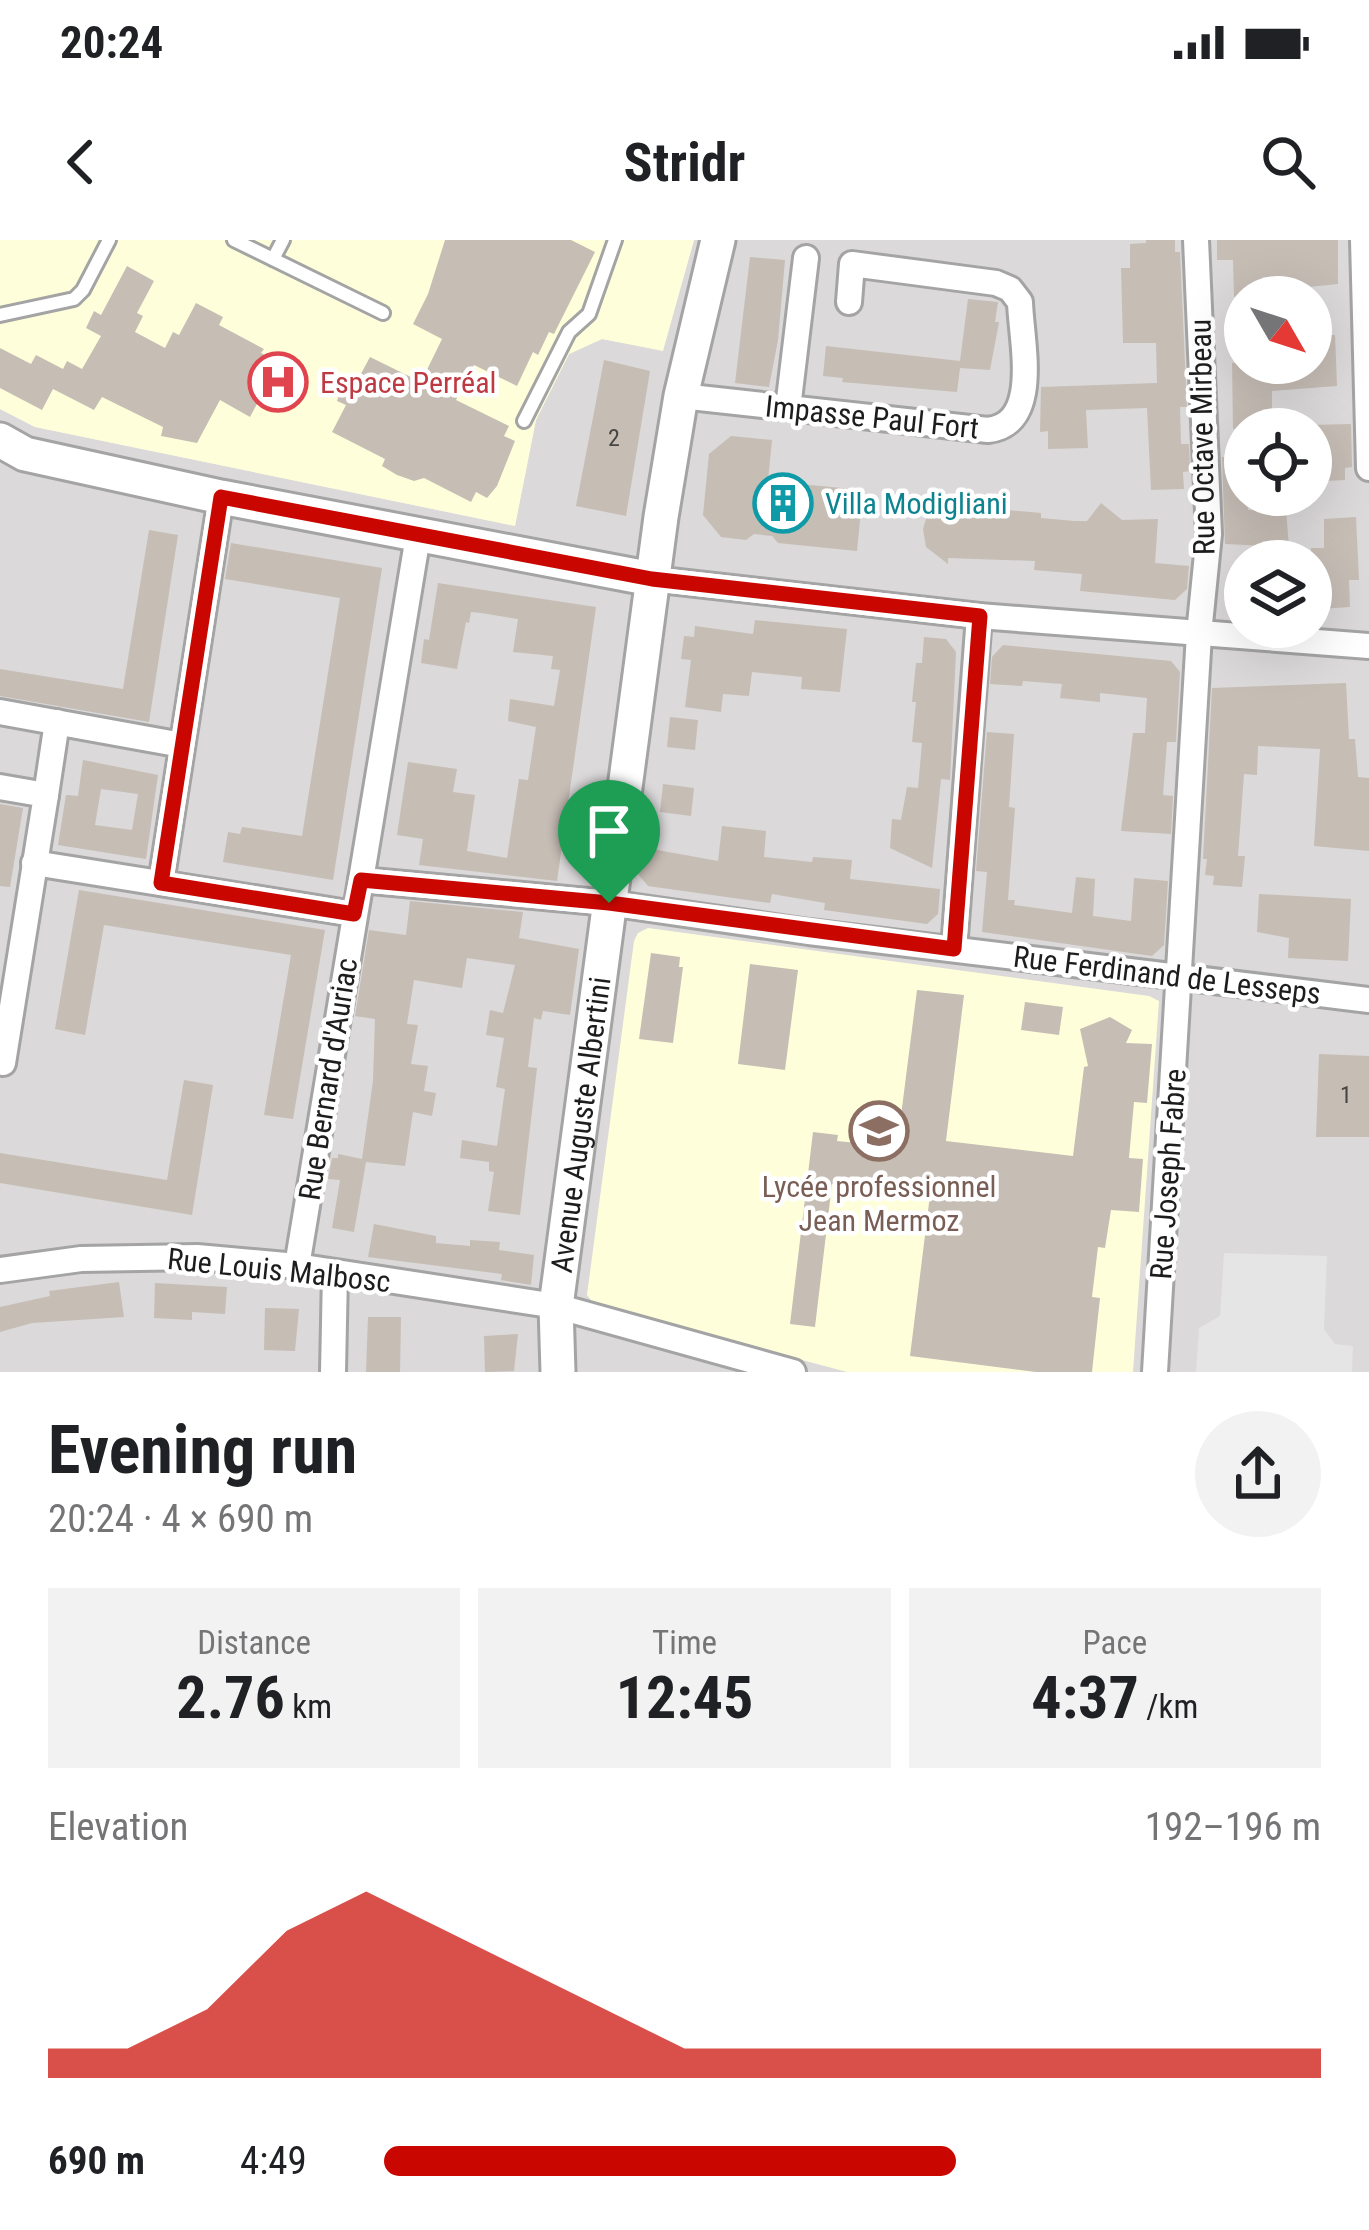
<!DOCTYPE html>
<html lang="en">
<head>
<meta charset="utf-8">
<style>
	:root { --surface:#fff; --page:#f2f2f2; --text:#202124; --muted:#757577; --accent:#c90700 }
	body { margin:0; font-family:"Roboto Condensed",sans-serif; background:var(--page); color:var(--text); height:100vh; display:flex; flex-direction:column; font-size:45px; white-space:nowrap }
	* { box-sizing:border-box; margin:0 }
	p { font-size:39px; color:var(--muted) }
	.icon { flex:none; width:66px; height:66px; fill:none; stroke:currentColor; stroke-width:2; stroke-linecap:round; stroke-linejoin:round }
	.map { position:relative; height:1132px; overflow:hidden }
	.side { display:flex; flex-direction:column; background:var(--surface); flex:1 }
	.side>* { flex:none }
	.needle { width:78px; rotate:129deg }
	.tools { position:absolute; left:1224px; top:36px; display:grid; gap:24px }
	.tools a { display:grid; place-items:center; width:108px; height:108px; border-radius:50%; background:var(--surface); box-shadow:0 12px 48px #0002; font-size:60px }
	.pin { position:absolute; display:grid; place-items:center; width:102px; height:102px; color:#fff; margin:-123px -51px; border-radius:50% 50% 50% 0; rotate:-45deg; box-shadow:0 0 12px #0007 }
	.pin .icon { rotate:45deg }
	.round { display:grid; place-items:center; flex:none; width:126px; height:126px; border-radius:63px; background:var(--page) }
	.summary { display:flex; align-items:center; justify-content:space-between; height:204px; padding:0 48px }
	h1 { font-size:66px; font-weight:700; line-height:90px }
	.metrics { display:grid; grid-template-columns:repeat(3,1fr); gap:18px; height:204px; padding:12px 48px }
	.metrics div { display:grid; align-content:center; border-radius:0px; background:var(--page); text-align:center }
	.metrics b { font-size:60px; font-weight:700 }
	.metrics small { font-size:33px; font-weight:400 }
	.metrics p { font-size:33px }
	.chart { height:336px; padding:24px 48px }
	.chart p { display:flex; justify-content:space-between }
	.chart svg { width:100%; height:216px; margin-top:12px; fill:var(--accent); opacity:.7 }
	ul { padding:0 48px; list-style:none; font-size:39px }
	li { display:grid; grid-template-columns:192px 144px 1fr; align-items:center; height:90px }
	li i { height:30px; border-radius:15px; background:var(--accent) }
	.status { display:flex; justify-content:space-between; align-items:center; height:84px; padding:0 60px; background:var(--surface); direction:ltr }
	.status svg { height:33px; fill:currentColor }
	header { display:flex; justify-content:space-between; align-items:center; height:156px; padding:0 48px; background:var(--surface); font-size:54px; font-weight:700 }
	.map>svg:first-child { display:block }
	.residential { fill:#dbd9d9; fill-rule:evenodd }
	.education { fill:#feffda }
	.parking { fill:#e5e5e5 }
	.building { fill:#c6bdb5; fill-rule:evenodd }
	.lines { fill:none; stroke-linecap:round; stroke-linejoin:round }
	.service-casing { stroke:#a4a4a4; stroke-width:18 }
	.minor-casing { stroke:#a4a4a4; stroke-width:30 }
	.tertiary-casing { stroke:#a4a4a4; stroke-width:39 }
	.service { stroke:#fff; stroke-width:12 }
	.minor { stroke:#fff; stroke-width:24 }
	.tertiary { stroke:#fff; stroke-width:33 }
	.route-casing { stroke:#fff; stroke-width:24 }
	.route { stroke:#c90700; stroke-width:15 }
	.labels { text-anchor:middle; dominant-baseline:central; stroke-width:9; stroke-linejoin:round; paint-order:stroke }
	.number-label { font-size:24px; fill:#474543 }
	.health-label { font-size:30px; fill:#be3a42; stroke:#fff; text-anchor:start }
	.street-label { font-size:30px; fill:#1d1d1d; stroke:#fff }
	.culture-label { font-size:30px; fill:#0d838f; stroke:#fff; text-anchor:start }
	.education-label { font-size:30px; fill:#785e54; stroke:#fff }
</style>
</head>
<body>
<div class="status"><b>20:24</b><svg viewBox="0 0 49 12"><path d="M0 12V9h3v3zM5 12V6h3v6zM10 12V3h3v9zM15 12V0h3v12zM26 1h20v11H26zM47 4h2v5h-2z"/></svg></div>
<header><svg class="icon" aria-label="back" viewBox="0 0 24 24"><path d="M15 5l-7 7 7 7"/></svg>Stridr<svg class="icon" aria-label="search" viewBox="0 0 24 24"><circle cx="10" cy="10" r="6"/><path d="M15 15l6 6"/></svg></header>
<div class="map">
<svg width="1369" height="1132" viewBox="0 0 1369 1132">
	<rect width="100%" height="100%" fill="#efebe2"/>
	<path class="residential" d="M694,0H1369V1132H0V169L35,187L515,286L536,179L569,114L602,99L662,110ZM1245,57H1311V123H1245ZM1245,189H1311V255H1245ZM1245,321H1311V387H1245Z"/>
	<g class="education">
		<path d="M0,0H694L663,111L602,99L569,114L536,180L515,286L35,187L0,169Z"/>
		<path d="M648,688L1149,756L1159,761L1133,1132H847L594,1064L587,1055L634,701L638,693Z"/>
	</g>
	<path class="parking" d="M1224,1013L1327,1016L1324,1089L1335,1104L1353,1106L1352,1132H1196L1199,1088L1220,1076Z"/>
	<g class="building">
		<path d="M445,0H571L595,12L554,94L549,92L538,115L533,112L517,146L474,125L456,160L509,186L504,196L515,201L497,246L487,258L476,252L471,262L424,238L414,241L397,235L382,226L385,219L332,192L346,165L337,161L341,149L348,140L356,143L370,117L421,142L442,99L413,84L428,54Z"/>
		<path d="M1146,0H1175V12H1180L1187,167H1180L1181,204H1189L1190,231L1183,232L1184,249L1151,250L1147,168L1086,170L1088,208L1048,209V191L1040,192L1041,147L1157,143L1156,103H1123L1121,28H1130V4L1146,3Z"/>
		<path d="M1217,0H1338V44L1289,49V57H1234L1233,20H1217Z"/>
		<path d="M750,17L785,20L778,100L769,147L735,143Z"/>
		<path d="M127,26L154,41L137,73L143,76L135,92L165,108L173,92L179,95L196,63L223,77L219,85L264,109L261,113L279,123L250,177L220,160L197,203L161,196L163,187L102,157L94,170L53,149L42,170L0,148V108L31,124L36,115L63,129L67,121L82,129L101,96L86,88L94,71L101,75Z"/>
		<path d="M968,59L998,62L995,82H999L990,130L960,128L957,152L842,142L843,138L823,136L826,106L960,121Z"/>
		<path d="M1311,95H1335L1337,146L1272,151V189H1233L1232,123H1311Z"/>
		<path d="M604,120L650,131L626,276L576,266Z"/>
		<path d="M1351,184L1352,227L1345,228V240L1326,241L1325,214H1311V185Z"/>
		<path d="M731,196L772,200L768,241L863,250L857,311L778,303L772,296L754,294L746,300L721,297L703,275L709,214Z"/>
		<path d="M1245,216L1248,270H1286L1289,307L1225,304L1222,217Z"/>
		<path d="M976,261L998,264L997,269L1041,273V278L1074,281H1087L1101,263L1122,280L1158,279L1155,323L1189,326L1187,349L1175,360L1080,351L1082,334L1034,330L1035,321L948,318V324L926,307L923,289L926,279L943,265Z"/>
		<path d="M1356,277L1359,340H1349L1350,367L1320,369L1319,348L1311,349V308H1324V279Z"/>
		<path d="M149,290L178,295L149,482L0,456V429L123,449Z"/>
		<path d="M231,303L382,328L333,640L223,622L228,592L240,594L242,587L302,596L340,358L225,339Z"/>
		<path d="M438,343L596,367L557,641L419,625L423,599L397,595L408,522L457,529L453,552L475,555L467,611L507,618L519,539L528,540L536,487L508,481L510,459L554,466L560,430L551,429L553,416L513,412L518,379L481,373L471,372L469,383L466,382L457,429L421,423L424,399L429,400Z"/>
		<path d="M755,380L847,389L840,452L801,449L802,437L752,432L749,456L723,454L721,472L685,467L691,420L681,419L684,396L694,397L695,386L753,394Z"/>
		<path d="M924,397L946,399L956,412L950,540L941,539L932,628L890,608L892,579L901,580L907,547L918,548L922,503L912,502L916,462H912L916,423H922Z"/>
		<path d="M1003,405L1171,421L1180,432L1176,502H1167L1163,555L1173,556L1171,594L1121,591L1133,493H1145L1147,458L1100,453V462L1060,458L1062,444L1023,441L1022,446L990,444L992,417Z"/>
		<path d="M1346,443L1349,499H1355L1358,537L1369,538V611L1314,606L1320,509L1258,506L1257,535L1244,534L1238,616H1245L1242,647L1213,645L1214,636L1205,635L1207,619H1203L1212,448Z"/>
		<path d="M670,477L698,480L695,510L667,507Z"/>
		<path d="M987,492L1014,494L1009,567L1015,568L1008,660H1015L1014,665L1072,673L1076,637L1095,639L1093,676L1131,681L1134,638L1168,641L1164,705L1152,716L982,692L987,632L976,631Z"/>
		<path d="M83,520L158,535L146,619L58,605L66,555L78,556ZM101,549L138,554L132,590L95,585Z"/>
		<path d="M663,544L694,548L691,576L660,572Z"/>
		<path d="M0,564L23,568L10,647L0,646Z"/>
		<path d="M722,586L766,591L764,617L812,622L813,617L852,620L850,639L940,649L938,674L927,684L824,670L825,663L772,654L770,663L648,646L638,634L641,607L718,621Z"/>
		<path d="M79,650L325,690L293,879L264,875L291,715L104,685L85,795L55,789Z"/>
		<path d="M1259,654L1351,659L1348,721L1288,718L1289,698L1257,692Z"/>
		<path d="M410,661L523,672L519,698L579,709L570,775L543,771L541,780L534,778L528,827L537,828L520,975L488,971L494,932L489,931V922L460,918L462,900L497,906L505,849L496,847L504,798L486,795L490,770L503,773L515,725L467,718L462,748L414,740L407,784L418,785L411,824L428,826L424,851L436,853L432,876L413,872L405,926L366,922L354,992L332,988L340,940L328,939L332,918H338V914L362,919L373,841L375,779L355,776L369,690L406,695Z"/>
		<path d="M651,713L680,717L679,727H683L673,803L639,799Z"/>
		<path d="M750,724L798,730L785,830L738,824Z"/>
		<path d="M917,750L964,755L946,901L1073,916L1084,827L1088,826L1080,789L1110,777L1132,790L1126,803L1152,804L1147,863L1134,862L1129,918L1143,919L1139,972L1111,970L1105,1008L1098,1007L1092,1057L1100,1058L1092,1132H1036L910,1116L931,947L895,944L894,950L832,944L815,1087L790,1084L813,892L838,895L837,901L897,907Z"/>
		<path d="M1025,762L1063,767L1059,795L1021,790Z"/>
		<path d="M1319,814L1369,816V897H1316Z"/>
		<path d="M184,840L213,845L192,975L0,943V913L167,940Z"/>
		<path d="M374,984L436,996V1003L470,1006V1000L500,1002L499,1010L534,1015L531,1045L501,1040L502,1034L368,1017Z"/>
		<path d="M119,1042L124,1077L32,1083L0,1092V1067L50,1056L49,1051Z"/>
		<path d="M155,1043L227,1047L225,1074L192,1072V1080L154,1078Z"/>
		<path d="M265,1068L299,1069L295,1111L264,1110Z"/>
		<path d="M368,1077H401L400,1132H366Z"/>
		<path d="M518,1094L514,1131L485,1132L484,1096Z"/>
	</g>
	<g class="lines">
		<g class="service-casing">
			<g id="service">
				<path d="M234,0L383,73"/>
				<path d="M273,19L283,0"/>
				<path d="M0,75L74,59L83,50L109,0"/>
				<path d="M524,181L569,92L589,74L615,0"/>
			</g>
		</g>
		<g class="minor-casing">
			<g id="minor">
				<path d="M1363,0L1369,228"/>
				<path d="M681,156L988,190C1042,184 1021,101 1020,62L1010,49L996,43L852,24L849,62"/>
				<path d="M788,168L806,18"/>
				<path d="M652,339L979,376L1369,406"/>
				<path d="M0,472L182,505"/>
				<path d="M0,547L46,555L3,823"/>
				<path d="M46,555L57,482"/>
				<path d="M34,623L354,674"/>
				<path d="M361,640L609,663L809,692L1369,760"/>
				<path d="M161,643L221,257"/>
				<path d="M954,709L979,376"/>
				<path d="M297,1026L418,296"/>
				<path d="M0,1030L81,1019L197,1017L297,1026L556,1066L793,1132"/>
				<path d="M333,1132L335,1033"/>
				<path d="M1155,1132L1199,394L1209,294L1196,0"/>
			</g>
		</g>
		<g class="tertiary-casing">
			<g id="tertiary">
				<path d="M0,200L25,214L221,257L652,339"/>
				<path id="s1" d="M558,1132L556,1066L661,277L681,156L718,0"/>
			</g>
		</g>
		<use href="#service" class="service"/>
		<use href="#minor" class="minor"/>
		<use href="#tertiary" class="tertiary"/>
	</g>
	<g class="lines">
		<g class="route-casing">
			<path id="route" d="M221,257L652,339L980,376L954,709L609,663L361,640L354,674L161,643Z"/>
		</g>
		<use href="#route" class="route"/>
	</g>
	<defs>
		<g id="hospital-ring" transform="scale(3)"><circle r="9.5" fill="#fff" stroke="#e0444e" stroke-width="1.5"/><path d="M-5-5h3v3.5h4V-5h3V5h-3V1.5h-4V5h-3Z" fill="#e0444e"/></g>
		<g id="building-ring" transform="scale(3)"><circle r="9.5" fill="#fff" stroke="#0f9aa8" stroke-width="1.5"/><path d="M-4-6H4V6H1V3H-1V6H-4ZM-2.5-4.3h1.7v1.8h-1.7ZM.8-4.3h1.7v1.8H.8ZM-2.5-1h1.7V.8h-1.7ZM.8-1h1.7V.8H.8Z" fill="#0f9aa8"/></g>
		<g id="school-ring" transform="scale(3)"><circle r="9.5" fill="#fff" stroke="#8d6e63" stroke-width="1.5"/><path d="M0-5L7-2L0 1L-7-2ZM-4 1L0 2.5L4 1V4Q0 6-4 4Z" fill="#8d6e63"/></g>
	</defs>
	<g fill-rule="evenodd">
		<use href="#hospital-ring" x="278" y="142"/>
		<use href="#building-ring" x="783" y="263"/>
		<use href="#school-ring" x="879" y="891"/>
	</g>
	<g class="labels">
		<g class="number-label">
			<text x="614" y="198">2</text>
			<text x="1346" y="855">1</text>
		</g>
		<g class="health-label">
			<text x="320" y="142">Espace Perréal</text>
		</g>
		<g class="street-label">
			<text transform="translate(872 177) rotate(6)">Impasse Paul Fort</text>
			<text transform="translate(1202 197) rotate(-91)">Rue Octave Mirbeau</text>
			<text transform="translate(1167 735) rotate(7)">Rue Ferdinand de Lesseps</text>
			<text transform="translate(328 839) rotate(-81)">Rue Bernard d'Auriac</text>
			<text stroke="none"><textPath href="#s1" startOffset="249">Avenue Auguste Albertini</textPath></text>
			<text transform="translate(1168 934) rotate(-86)">Rue Joseph Fabre</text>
			<text transform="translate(279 1030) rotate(6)">Rue Louis Malbosc</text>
		</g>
		<g class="culture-label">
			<text x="825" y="263">Villa Modigliani</text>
		</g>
		<g class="education-label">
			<text x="879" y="946">Lycée professionnel<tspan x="879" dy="34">Jean Mermoz</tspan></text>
		</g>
	</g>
</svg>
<div class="tools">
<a><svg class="needle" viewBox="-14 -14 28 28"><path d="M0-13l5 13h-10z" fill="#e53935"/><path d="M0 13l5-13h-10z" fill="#757577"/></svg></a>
<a><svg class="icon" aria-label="locate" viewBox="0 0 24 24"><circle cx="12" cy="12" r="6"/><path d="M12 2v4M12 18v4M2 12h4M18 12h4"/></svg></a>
<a><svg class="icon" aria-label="layers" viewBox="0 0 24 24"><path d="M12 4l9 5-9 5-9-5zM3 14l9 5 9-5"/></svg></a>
</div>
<div class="pin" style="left:609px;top:663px;background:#1e9e55"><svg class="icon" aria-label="arrive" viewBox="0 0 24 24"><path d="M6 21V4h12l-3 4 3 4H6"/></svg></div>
</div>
<section class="side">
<div class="summary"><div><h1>Evening run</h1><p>20:24 · 4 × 690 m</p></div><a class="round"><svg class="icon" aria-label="share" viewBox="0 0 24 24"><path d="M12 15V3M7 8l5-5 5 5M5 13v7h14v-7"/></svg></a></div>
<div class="metrics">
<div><p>Distance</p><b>2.76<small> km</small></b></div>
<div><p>Time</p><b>12:45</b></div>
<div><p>Pace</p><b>4:37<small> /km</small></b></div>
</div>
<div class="chart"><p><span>Elevation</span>192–196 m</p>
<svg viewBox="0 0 160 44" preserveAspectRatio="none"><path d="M0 44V38L10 38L20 30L30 14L40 6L50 14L60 22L70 30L80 38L90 38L100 38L110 38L120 38L130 38L140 38L150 38L160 38V44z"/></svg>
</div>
<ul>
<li><b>690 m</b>4:49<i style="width:61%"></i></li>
</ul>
</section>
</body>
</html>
